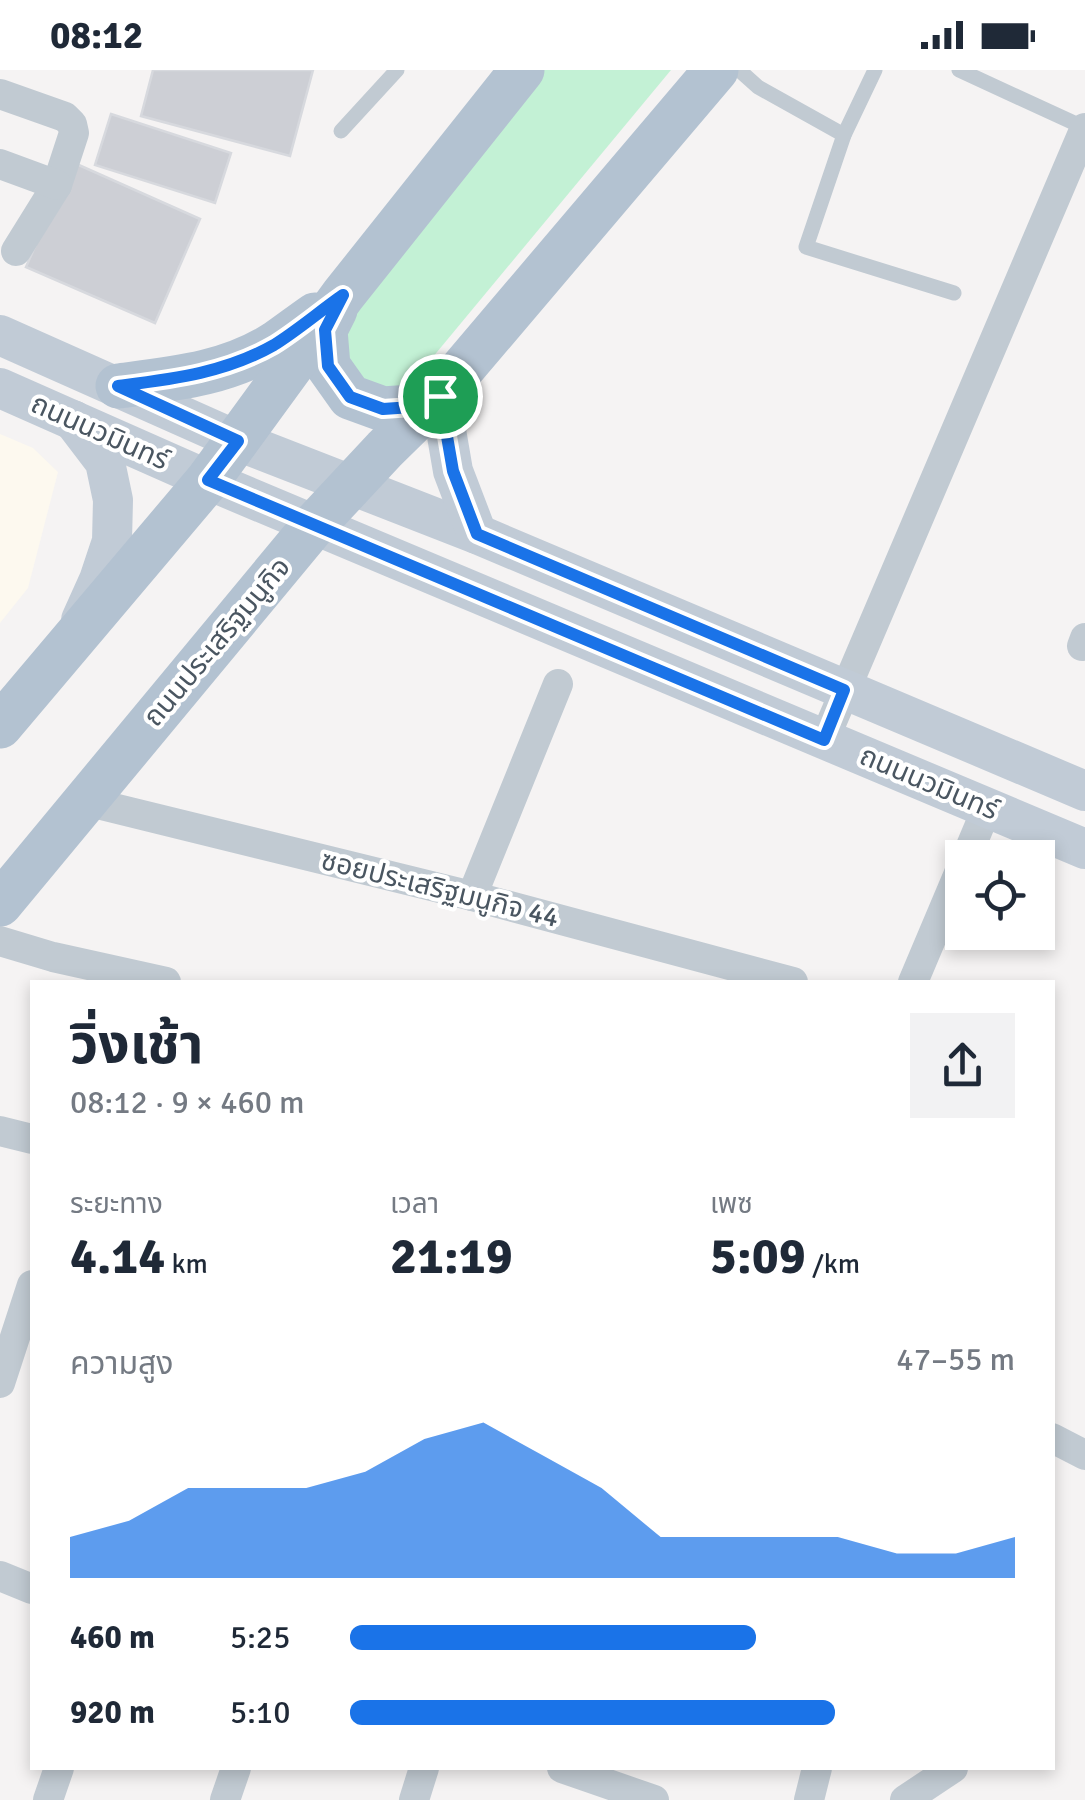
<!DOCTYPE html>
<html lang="th">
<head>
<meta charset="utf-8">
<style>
	:root { --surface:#fff; --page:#f2f2f3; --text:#1f2937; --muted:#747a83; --accent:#1a73e8 }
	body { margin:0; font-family:Signika,"Noto Sans Thai",sans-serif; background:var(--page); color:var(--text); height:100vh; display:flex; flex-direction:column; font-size:38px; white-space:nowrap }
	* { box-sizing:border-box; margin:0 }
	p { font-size:32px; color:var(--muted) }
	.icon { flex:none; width:55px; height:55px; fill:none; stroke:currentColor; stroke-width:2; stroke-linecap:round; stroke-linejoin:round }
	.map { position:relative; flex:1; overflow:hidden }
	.sheet { position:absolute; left:30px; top:910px; width:1025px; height:790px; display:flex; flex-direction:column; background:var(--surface); border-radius:0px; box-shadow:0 5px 15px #0003 }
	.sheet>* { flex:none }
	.fabs { position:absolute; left:945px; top:770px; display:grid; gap:20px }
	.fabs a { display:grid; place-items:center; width:110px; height:110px; border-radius:0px; background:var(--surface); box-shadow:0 5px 15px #0003; font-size:50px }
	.pin { position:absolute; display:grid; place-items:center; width:85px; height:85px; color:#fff; margin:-42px; border:5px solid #fff; border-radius:50%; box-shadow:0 2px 10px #0007 }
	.round { display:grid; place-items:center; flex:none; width:105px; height:105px; border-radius:0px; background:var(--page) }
	.headline { display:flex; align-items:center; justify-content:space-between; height:170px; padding:0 40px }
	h1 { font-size:55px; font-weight:700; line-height:75px }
	.stats { display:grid; grid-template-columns:repeat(3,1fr); gap:15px; height:170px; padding:10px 40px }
	.stats div { display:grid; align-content:center }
	.stats b { font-size:50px; font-weight:700 }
	.stats small { font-size:28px; font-weight:400 }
	.stats p { font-size:28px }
	.chart { height:280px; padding:20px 40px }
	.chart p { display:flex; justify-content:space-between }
	.chart svg { width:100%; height:180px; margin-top:10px; fill:var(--accent); opacity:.7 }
	ul { padding:0 40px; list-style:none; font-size:32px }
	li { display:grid; grid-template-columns:160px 120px 1fr; align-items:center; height:75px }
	li i { height:25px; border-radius:12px; background:var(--accent) }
	.status { display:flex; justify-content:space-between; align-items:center; height:70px; padding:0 50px; background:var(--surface); direction:ltr }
	.status svg { height:28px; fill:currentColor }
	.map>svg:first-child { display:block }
	.commercial { fill:#fdf9ef }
	.green { fill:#c3f1d5 }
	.building { fill:#cdcfd5; stroke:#d7d9de; stroke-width:2.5 }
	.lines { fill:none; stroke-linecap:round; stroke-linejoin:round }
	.service { stroke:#c1cad2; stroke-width:15 }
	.minor { stroke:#c1cad2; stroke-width:30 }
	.secondary { stroke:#c1cbd6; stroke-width:40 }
	.primary { stroke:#b3c2d1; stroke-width:45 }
	.route-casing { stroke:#fff; stroke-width:20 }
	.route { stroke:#1a73e8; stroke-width:12 }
	.labels { text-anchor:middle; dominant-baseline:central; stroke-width:8; stroke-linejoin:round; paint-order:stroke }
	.street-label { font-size:28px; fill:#4a5661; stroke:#fff }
</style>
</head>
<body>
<div class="status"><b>08:12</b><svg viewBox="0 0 49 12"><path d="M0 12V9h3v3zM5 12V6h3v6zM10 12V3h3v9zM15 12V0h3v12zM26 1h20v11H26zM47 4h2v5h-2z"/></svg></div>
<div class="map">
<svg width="1085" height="1730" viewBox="0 0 1085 1730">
	<rect width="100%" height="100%" fill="#f5f3f3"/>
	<path class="commercial" d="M0,364L33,378L58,402L28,518L0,553Z"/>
	<path class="green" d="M540,0H671L408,317L381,323L357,311L337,259Z"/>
	<g class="building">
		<path d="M153,0H313L290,86L141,46Z"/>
		<path d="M111,44L231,83L215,133L95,95Z"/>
		<path d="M72,92L200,149L155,253L26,197Z"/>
	</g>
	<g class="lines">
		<g class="service">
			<path d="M739,0L758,17L844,65"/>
			<path d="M875,0L844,65L806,177L954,223"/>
			<path d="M959,0L1085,58"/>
			<path d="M341,61L397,0"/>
		</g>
		<g class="minor">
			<path d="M0,24L65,47L72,54L74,63L57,115L16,181"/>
			<path d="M0,94L57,115"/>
			<path d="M1082,576L1085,568"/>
			<path d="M824,670L1085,58"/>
			<path d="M85,731L472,826L793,912"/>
			<path d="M966,788L987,738"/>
			<path d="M472,826L558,614"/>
			<path d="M0,871L53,887L166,912"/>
			<path d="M913,912L962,796"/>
			<path d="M0,1061L32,1069"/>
			<path d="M0,1313L32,1215"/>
			<path d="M1052,1368L1085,1385"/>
			<path d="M0,1506L32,1519"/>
			<path d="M562,1698L654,1730"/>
			<path d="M48,1730L59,1698"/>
			<path d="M225,1730L236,1698"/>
			<path d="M414,1730L424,1698"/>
			<path d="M809,1730L817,1698"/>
			<path d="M905,1730L953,1698"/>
		</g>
		<g class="secondary">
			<path d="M0,265L238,371L477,464L1085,721"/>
			<path d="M0,318L208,410L1085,779"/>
			<path d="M440,325L453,401L477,464"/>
			<path d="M73,350L105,392L113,430L112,471L99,510L81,550"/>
		</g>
		<g class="primary">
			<path d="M335,240L325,260L328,296L350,327L383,339L412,337L440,326"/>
			<path d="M118,316C173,309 228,304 276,273C289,264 302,254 315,245"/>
			<path d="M0,656L208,410L343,225L522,0"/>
			<path d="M0,834L315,454L385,379L440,325L716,0"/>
		</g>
	</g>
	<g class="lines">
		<g class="route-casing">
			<path id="route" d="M343,225L325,260L328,296L350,327L383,339L412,337L440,326L453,401L477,464L844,620L824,670L208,410L238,371L118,316C173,309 225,303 274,275C298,260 320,241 343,225Z"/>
		</g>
		<use href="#route" class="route"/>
	</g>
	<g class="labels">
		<g class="street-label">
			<text transform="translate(100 362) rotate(24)">ถนนนวมินทร์</text>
			<text transform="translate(217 572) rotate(-50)">ถนนประเสริฐมนูกิจ</text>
			<text transform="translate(929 713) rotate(23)">ถนนนวมินทร์</text>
			<text transform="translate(440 819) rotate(14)">ซอยประเสริฐมนูกิจ 44</text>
		</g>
	</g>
</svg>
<div class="fabs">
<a><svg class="icon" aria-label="locate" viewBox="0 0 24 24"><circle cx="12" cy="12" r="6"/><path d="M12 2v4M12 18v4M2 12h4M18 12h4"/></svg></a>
</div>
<div class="pin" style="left:440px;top:326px;background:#1e9e55"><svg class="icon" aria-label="arrive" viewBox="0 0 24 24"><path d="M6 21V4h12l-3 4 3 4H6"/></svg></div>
<section class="sheet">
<div class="headline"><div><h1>วิ่งเช้า</h1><p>08:12 · 9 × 460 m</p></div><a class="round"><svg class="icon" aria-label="share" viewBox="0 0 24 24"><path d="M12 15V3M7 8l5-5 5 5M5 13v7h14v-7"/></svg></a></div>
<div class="stats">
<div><p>ระยะทาง</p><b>4.14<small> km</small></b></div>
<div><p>เวลา</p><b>21:19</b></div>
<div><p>เพซ</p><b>5:09<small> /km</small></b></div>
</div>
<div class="chart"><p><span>ความสูง</span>47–55 m</p>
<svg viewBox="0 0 160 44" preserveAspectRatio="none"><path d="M0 44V34L10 30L20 22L30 22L40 22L50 18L60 10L70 6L80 14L90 22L100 34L110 34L120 34L130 34L140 38L150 38L160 34V44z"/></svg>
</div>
<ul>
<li><b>460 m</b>5:25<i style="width:61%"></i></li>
<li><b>920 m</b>5:10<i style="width:73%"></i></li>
</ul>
</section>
</div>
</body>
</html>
